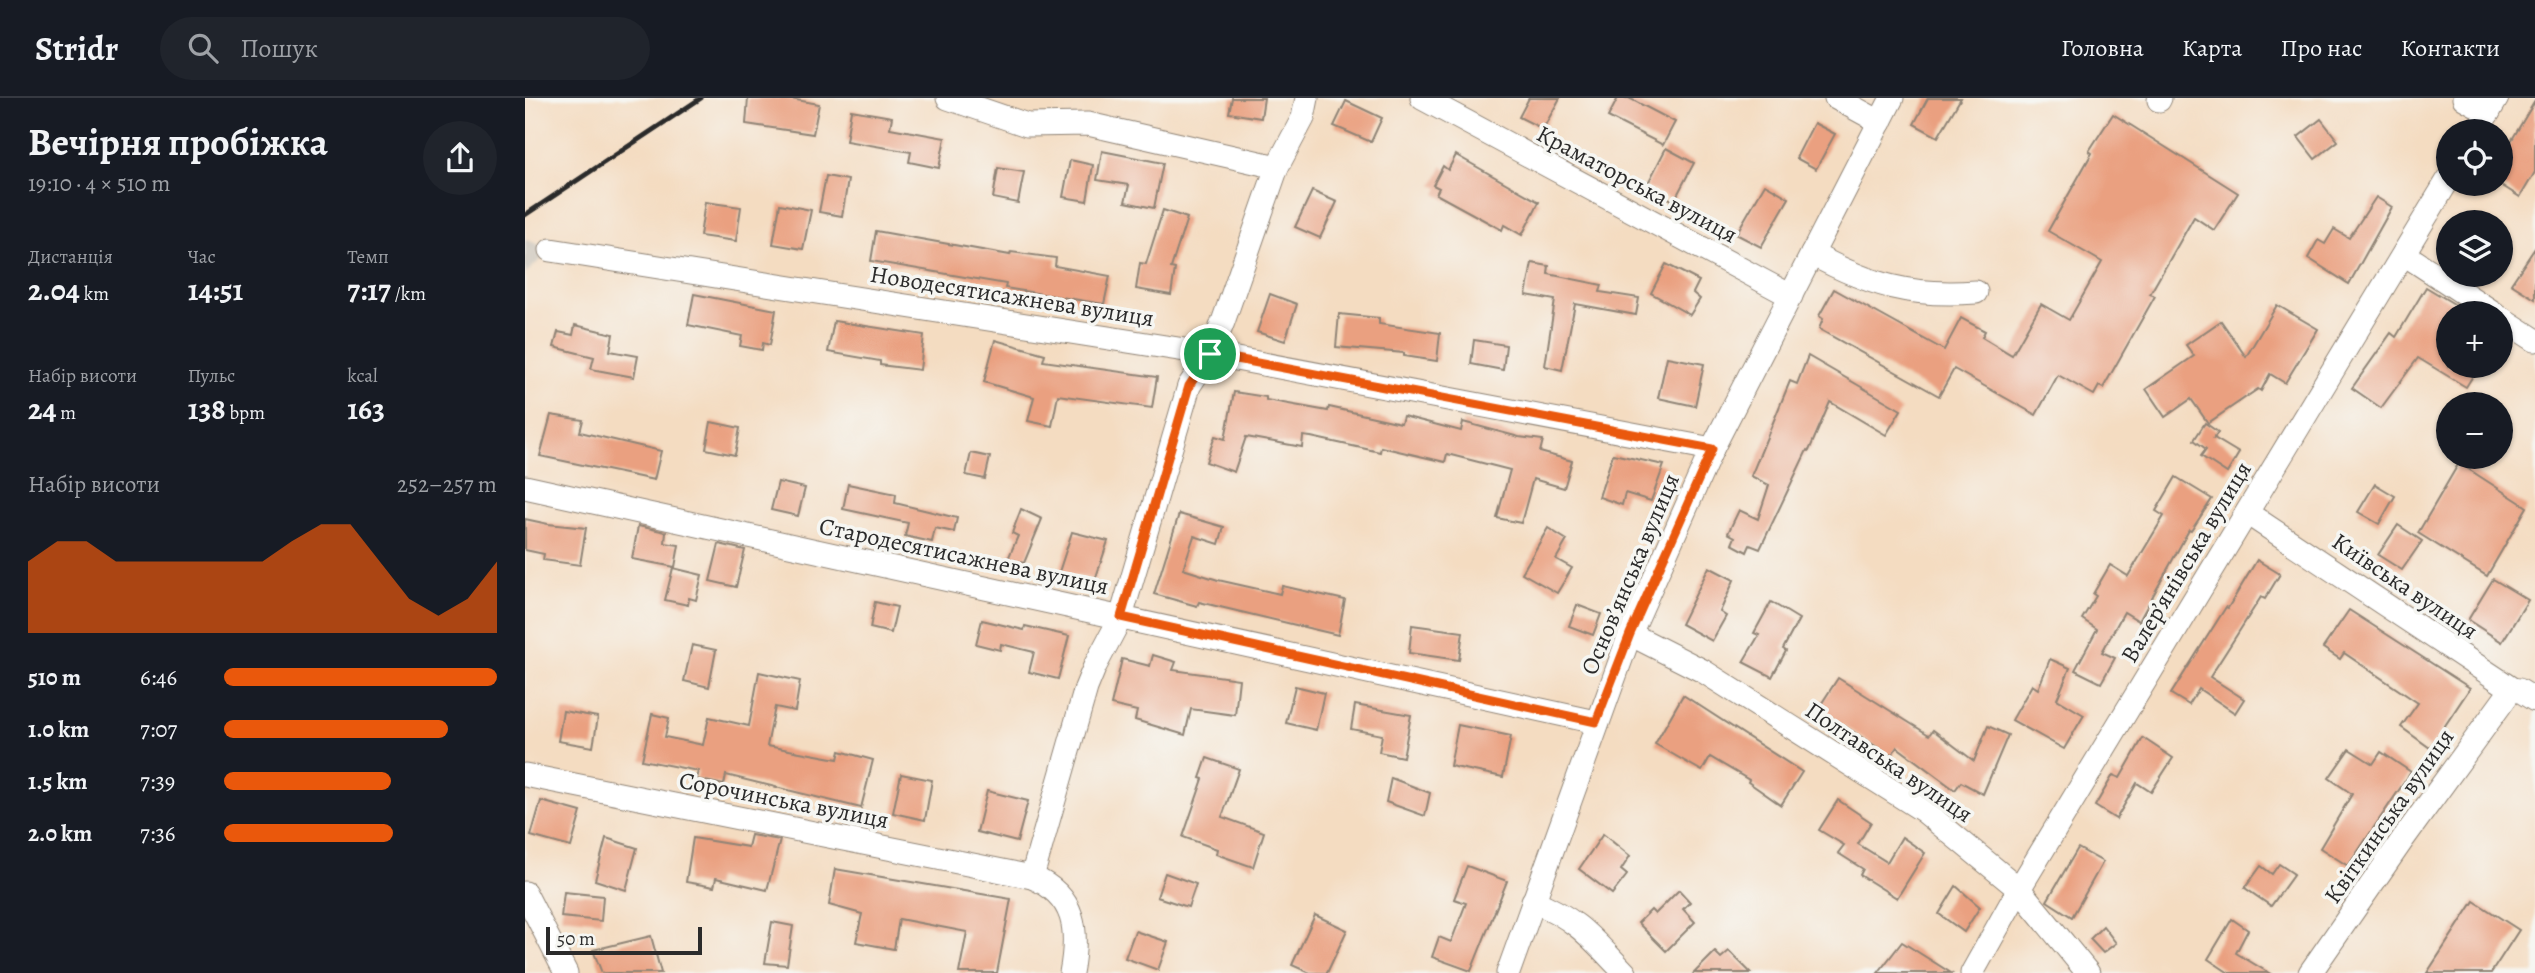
<!DOCTYPE html>
<html lang="uk">
<head>
<meta charset="utf-8">
<style>
	:root { --surface:#171b24; --page:#20242c; --text:#f1f3f6; --muted:#9ea1a6; --line:#363941; --accent:#ea580c }
	body { margin:0; font-family:Alegreya,serif; background:var(--page); color:var(--text); height:100vh; display:flex; flex-direction:column; font-size:26px; white-space:nowrap }
	* { box-sizing:border-box; margin:0 }
	p { font-size:23px; color:var(--muted) }
	.icon { flex:none; width:38px; height:38px; fill:none; stroke:currentColor; stroke-width:2; stroke-linecap:round; stroke-linejoin:round }
	.map { position:relative; flex:1; overflow:hidden }
	.drawer { display:flex; flex-direction:column; background:var(--surface); width:525px }
	.drawer>* { flex:none }
	.controls { position:absolute; left:1911px; top:21px; display:grid; gap:14px }
	.controls a { display:grid; place-items:center; width:77px; height:77px; border-radius:50%; background:var(--surface); box-shadow:0 2px 5px #0004; font-size:35px }
	.scale { position:absolute; left:21px; bottom:18px; width:156px; box-sizing:border-box; padding-left:7px; border:4px solid #2b2b2b; border-top:0; font-size:19px; line-height:24px; white-space:nowrap; color:#2b2b2b; -webkit-text-stroke:5px #f6f6f2; paint-order:stroke }
	.pin { position:absolute; display:grid; place-items:center; width:60px; height:60px; color:#fff; margin:-30px; border:4px solid #fff; border-radius:50%; box-shadow:0 2px 7px #0007 }
	.round { display:grid; place-items:center; flex:none; width:74px; height:74px; border-radius:37px; background:var(--page) }
	.summary { display:flex; align-items:center; justify-content:space-between; height:119px; padding:0 28px }
	h1 { font-size:38px; font-weight:700; line-height:52px }
	.metrics { display:grid; grid-template-columns:repeat(3,1fr); gap:10px; height:119px; padding:7px 28px }
	.metrics div { display:grid; align-content:center }
	.metrics b { font-size:30px; font-weight:700 }
	.metrics small { font-size:19px; font-weight:400 }
	.metrics p { font-size:19px }
	.chart { height:196px; padding:14px 28px }
	.chart p { display:flex; justify-content:space-between }
	.chart svg { width:100%; height:126px; margin-top:7px; fill:var(--accent); opacity:.7 }
	ul { padding:0 28px; list-style:none; font-size:23px }
	li { display:grid; grid-template-columns:112px 84px 1fr; align-items:center; height:52px }
	li i { height:18px; border-radius:9px; background:var(--accent) }
	header { display:flex; align-items:center; gap:42px; box-sizing:border-box; height:98px; padding:0 35px; background:var(--surface); border-bottom:2px solid var(--line) }
	header strong { font-size:33px }
	nav { display:flex; gap:38px; margin-inline-start:auto; font-size:24px }
	.search { width:490px; height:63px; background:var(--page); display:flex; align-items:center; gap:18px; box-sizing:border-box; padding:0 24px; border-radius:38px; color:var(--muted); font-size:26px }
	main { display:flex; flex:1; min-height:0 }
	.map>svg:first-child { display:block }
	.industrial { fill:#cbc3b8 }
	.building { fill:#eaa080 }
	.lines { fill:none; stroke-linecap:round; stroke-linejoin:round }
	.minor-casing { stroke:#908476; stroke-width:25 }
	.minor { stroke:#fff; stroke-width:23 }
	.rail { stroke:#2b2b2b; stroke-width:5 }
	.route-casing { stroke:#fff; stroke-width:14 }
	.route { stroke:#ea580c; stroke-width:9 }
	.labels { text-anchor:middle; dominant-baseline:central; stroke-width:7; stroke-linejoin:round; paint-order:stroke }
	.street-label { font-size:24px; fill:#2b2b2b; stroke:#f6f6f2 }
</style>
</head>
<body>
<header>
<strong>Stridr</strong>
<div class="search"><svg class="icon" aria-label="search" viewBox="0 0 24 24"><circle cx="10" cy="10" r="6"/><path d="M15 15l6 6"/></svg>Пошук</div>
<nav><a>Головна</a><a>Карта</a><a>Про нас</a><a>Контакти</a></nav>
</header>
<main>
<section class="drawer">
<div class="summary"><div><h1>Вечірня пробіжка</h1><p>19:10 · 4 × 510 m</p></div><a class="round"><svg class="icon" aria-label="share" viewBox="0 0 24 24"><path d="M12 15V3M7 8l5-5 5 5M5 13v7h14v-7"/></svg></a></div>
<div class="metrics">
<div><p>Дистанція</p><b>2.04<small> km</small></b></div>
<div><p>Час</p><b>14:51</b></div>
<div><p>Темп</p><b>7:17<small> /km</small></b></div>
</div>
<div class="metrics">
<div><p>Набір висоти</p><b>24<small> m</small></b></div>
<div><p>Пульс</p><b>138<small> bpm</small></b></div>
<div><p>kcal</p><b>163</b></div>
</div>
<div class="chart"><p><span>Набір висоти</span>252–257 m</p>
<svg viewBox="0 0 160 44" preserveAspectRatio="none"><path d="M0 44V19L10 12L20 12L30 19L40 19L50 19L60 19L70 19L80 19L90 12L100 6L110 6L120 19L130 32L140 38L150 32L160 19V44z"/></svg>
</div>
<ul>
<li><b>510 m</b>6:46<i style="width:100%"></i></li>
<li><b>1.0 km</b>7:07<i style="width:82%"></i></li>
<li><b>1.5 km</b>7:39<i style="width:61%"></i></li>
<li><b>2.0 km</b>7:36<i style="width:62%"></i></li>
</ul>
</section>
<div class="map">
<svg width="2010" height="875" viewBox="0 0 2010 875">
	<rect width="100%" height="100%" fill="#f6f6f2"/>
	<filter id="ink" filterUnits="userSpaceOnUse"><feTurbulence type="fractalNoise" baseFrequency=".0143" numOctaves="2"/><feDisplacementMap in="SourceGraphic" scale="14" xChannelSelector="R" yChannelSelector="G"/><feConvolveMatrix kernelMatrix="1 2 1 2 8 2 1 2 1" color-interpolation-filters="sRGB"/></filter>
	<filter id="wash" filterUnits="userSpaceOnUse"><feTurbulence type="fractalNoise" baseFrequency=".00686" numOctaves="4" result="noise"/><feDisplacementMap in="SourceGraphic" scale="28" xChannelSelector="R" yChannelSelector="G"/><feGaussianBlur stdDeviation="1.57" result="paint"/><feColorMatrix in="noise" values="0 0 0 0 0 0 0 0 0 0 0 0 0 0 0 0 0 1.4 0 .05"/><feComposite in="paint" operator="in"/></filter>
	<g filter="url(#wash)">
		<rect width="100%" height="100%" fill="#f4dcc1"/>
		<path class="industrial" d="M0,141L26,152L0,176Z"/>
		<g id="blocks">
			<g class="building">
				<path d="M223,0H260L294,6L288,36L221,26Z"/>
				<path d="M707,0H739L736,20L704,15Z"/>
				<path d="M1004,0H1035L1018,31L994,19Z"/>
				<path d="M1093,0H1104L1150,24L1138,47L1083,19Z"/>
				<path d="M1403,0H1436L1413,39L1389,26Z"/>
				<path d="M821,3L857,20L846,44L809,28Z"/>
				<path d="M2010,3V74L1995,99L1976,87V60Z"/>
				<path d="M326,12L367,19L365,30L420,40L414,70L384,64L386,54L321,43Z"/>
				<path d="M1588,16L1713,95L1689,132L1669,119L1625,196L1630,198L1578,290L1574,288L1569,297L1533,277L1511,317L1429,271L1414,298L1294,231L1298,221L1294,218L1309,191L1419,252L1436,220L1460,233L1457,239L1487,257L1516,206L1544,222L1577,164L1523,133L1567,55L1564,53Z"/>
				<path d="M1796,21L1813,43L1790,61L1773,39Z"/>
				<path d="M1289,25L1310,36L1291,71L1271,60Z"/>
				<path d="M1141,50L1169,65L1149,103L1121,89Z"/>
				<path d="M577,53L638,65L629,110L600,104L604,87L572,82Z"/>
				<path d="M931,57L1014,104L997,137L979,127L977,132L911,96L914,90L908,87L918,68L923,72Z"/>
				<path d="M545,62L568,67L562,103L538,99Z"/>
				<path d="M473,70L499,74L493,105L468,100Z"/>
				<path d="M301,78L323,82L317,118L294,114Z"/>
				<path d="M1240,86L1264,100L1236,149L1211,136Z"/>
				<path d="M787,93L812,104L795,140L770,129Z"/>
				<path d="M1851,99L1867,109L1824,186L1783,160L1793,142L1800,146L1809,131L1824,140Z"/>
				<path d="M180,104L216,109L211,143L175,138Z"/>
				<path d="M255,106L286,112L278,151L248,146Z"/>
				<path d="M638,112L662,120L646,170L650,171L646,197L611,191L615,165L621,166Z"/>
				<path d="M351,133L485,157L486,154L531,160L530,168L585,178L579,206L480,190L481,186L346,163Z"/>
				<path d="M2010,150V201L1986,186Z"/>
				<path d="M1007,165L1024,168L1023,176L1077,187L1075,194L1114,200L1111,217L1050,206L1037,272L1020,268L1030,202L1001,197Z"/>
				<path d="M1141,166L1174,183L1168,195L1175,201L1165,217L1126,195Z"/>
				<path d="M1901,189L1944,215H1923V268H1954L1941,289L1893,260L1856,310L1827,290L1866,235L1871,239Z"/>
				<path d="M169,196L251,212L245,247L238,245L237,252L215,248L217,238L163,227Z"/>
				<path d="M745,196L772,206L760,243L732,234Z"/>
				<path d="M1752,207L1793,231L1760,285L1745,276L1736,293L1733,291L1683,325L1666,301L1640,319L1621,291L1669,258L1661,247L1696,223L1721,259Z"/>
				<path d="M814,216L854,220V226L915,235L912,263L879,258V255L811,249Z"/>
				<path d="M309,223L399,237L395,272L355,267V263L303,254Z"/>
				<path d="M50,227L88,236L85,253L113,258L109,279L66,271L69,259L29,249L33,234L48,237Z"/>
				<path d="M470,242L520,256L518,263L632,279L627,310L533,297L527,328L503,323L509,299L459,284Z"/>
				<path d="M949,242L981,247L978,272L946,266Z"/>
				<path d="M1283,258L1376,312L1361,337L1305,304L1284,353L1282,352L1235,451L1225,447L1222,454L1207,446L1210,439L1203,435L1214,412L1233,421L1244,387L1226,378L1265,283L1272,286Z"/>
				<path d="M1142,259L1179,266L1170,308L1133,300Z"/>
				<path d="M709,294L741,299V302L803,313L804,309L876,325L878,318L936,333L938,324L994,339L1018,342L1015,354L1047,363L1039,390L1008,381L996,425L972,420L985,372L922,356L920,364L856,349L855,354L786,339L778,338L777,349L721,339L709,374L681,364L690,338L700,341Z"/>
				<path d="M26,317L58,322L55,334L136,353L129,382L15,358Z"/>
				<path d="M186,324L215,330L210,357L181,351Z"/>
				<path d="M1680,325L1693,334L1688,341L1689,340L1714,355L1702,375L1676,358L1681,351L1669,342Z"/>
				<path d="M446,355L465,359L460,381L441,377Z"/>
				<path d="M1088,356L1139,367L1126,403L1100,395L1097,407L1074,399Z"/>
				<path d="M1934,365L2002,409L1962,478L1893,435Z"/>
				<path d="M1651,379L1687,401L1666,433L1664,432L1614,523L1599,514L1577,554L1590,560L1576,585L1550,572L1572,531L1557,521L1571,498L1568,496L1585,467L1603,478L1639,418L1631,413Z"/>
				<path d="M253,384L280,390L273,418L246,412Z"/>
				<path d="M323,386L371,396L370,405L432,420L429,434L410,430L407,444L380,438L383,425L318,411Z"/>
				<path d="M1850,386L1870,398L1854,426L1833,414Z"/>
				<path d="M496,411L517,421L499,465L483,461L493,438L487,435Z"/>
				<path d="M654,416L699,429L694,446L669,438L658,471L693,482L755,496L757,488L820,502L813,537L674,504L672,508L629,496Z"/>
				<path d="M0,421L23,426L61,430L55,467L18,462L19,456L0,452Z"/>
				<path d="M1873,427L1897,443L1877,472L1853,457Z"/>
				<path d="M113,428L141,434L140,445L154,447L150,469L107,461Z"/>
				<path d="M1023,430L1042,442L1031,461L1047,470L1032,495L997,475Z"/>
				<path d="M547,434L583,443L570,482L534,474Z"/>
				<path d="M194,446L220,452L211,489L185,483Z"/>
				<path d="M1732,462L1755,476L1740,501L1736,499L1685,579L1719,601L1710,615L1674,591L1664,607L1646,596L1701,509L1703,510Z"/>
				<path d="M1184,469L1209,482L1195,514L1201,518L1187,543L1156,526Z"/>
				<path d="M148,470L177,477L171,502L164,500L163,507L140,502Z"/>
				<path d="M1968,481L2003,502L1977,544L1943,522Z"/>
				<path d="M350,504L372,509L366,535L345,530Z"/>
				<path d="M1246,504L1274,521L1258,551L1261,553L1247,579L1218,564L1234,537L1229,535Z"/>
				<path d="M1052,507L1076,516L1068,537L1044,528Z"/>
				<path d="M1824,512L1945,590L1905,650L1876,629L1893,605L1819,555L1815,561L1798,550Z"/>
				<path d="M457,522L499,532L500,528L544,538L533,581L504,574L509,554L476,546L475,552L451,546Z"/>
				<path d="M887,527L938,534L934,562L884,555Z"/>
				<path d="M167,547L191,552L184,589L159,583Z"/>
				<path d="M628,557L651,564L648,572L714,581L710,617L666,611L660,637L610,622L612,613L586,607L597,561L625,568Z"/>
				<path d="M1525,561L1545,570L1532,601L1559,617L1539,651L1487,622L1507,587L1513,591Z"/>
				<path d="M234,574L275,583L270,613L250,609L242,648L313,661L315,653L348,662L336,710L201,677L199,687L171,681L173,673L117,662L127,616L144,620L140,639L178,647L184,619L224,628Z"/>
				<path d="M1313,580L1404,637L1408,632L1449,663L1463,628L1483,637L1458,696L1436,684L1430,692L1372,649L1366,658L1293,611Z"/>
				<path d="M770,588L799,595L791,632L761,625Z"/>
				<path d="M1158,597L1277,674L1256,707L1223,684L1224,682L1185,659L1177,673L1130,646Z"/>
				<path d="M830,607L886,617L878,659L854,654L857,637L826,631Z"/>
				<path d="M38,613L73,619L68,649L33,643Z"/>
				<path d="M933,627L986,638L978,679L925,668Z"/>
				<path d="M1618,640L1648,660L1626,694L1612,685L1591,721L1570,708L1588,677L1595,680Z"/>
				<path d="M1824,651L1848,666L1856,654L1886,674L1823,768L1795,750L1827,696L1804,680Z"/>
				<path d="M682,660L714,671L697,719L739,734L728,769L691,756L692,751L658,739L678,681L675,680Z"/>
				<path d="M376,676L407,682L400,722L368,715Z"/>
				<path d="M866,680L905,695L900,718L861,704Z"/>
				<path d="M462,693L503,703L492,744L452,734Z"/>
				<path d="M1313,702L1346,724L1333,746L1362,764L1377,739L1400,755L1372,800L1335,777L1338,771L1313,755L1319,747L1294,732Z"/>
				<path d="M16,703L56,714L46,749L6,738Z"/>
				<path d="M1078,736L1105,758L1096,772L1102,777L1087,796L1054,771Z"/>
				<path d="M226,737L255,742L242,792L191,780L189,789L161,784L168,740L223,749Z"/>
				<path d="M81,740L112,750L101,792L70,782Z"/>
				<path d="M1553,750L1578,764L1547,819L1522,803Z"/>
				<path d="M1754,766L1769,776L1746,808L1720,790L1736,768L1747,776Z"/>
				<path d="M942,768L982,783L946,873L907,859L914,839L926,844L941,805L929,801Z"/>
				<path d="M310,771L486,801L472,875H434L442,834L374,821L369,851L331,844L337,816L304,807Z"/>
				<path d="M640,775L671,786L663,809L632,799Z"/>
				<path d="M1431,788L1455,809L1439,834L1414,816Z"/>
				<path d="M1154,792L1165,804L1158,811L1170,824L1141,853L1113,825L1126,812L1130,816Z"/>
				<path d="M39,794L78,798L76,823L36,819Z"/>
				<path d="M1949,803L1994,832L1966,875H1902Z"/>
				<path d="M790,817L822,832L802,875H785L767,867Z"/>
				<path d="M1707,821L1723,832L1711,855L1744,875H1704L1683,861Z"/>
				<path d="M247,824L268,828L262,867L240,865Z"/>
				<path d="M1578,828L1591,845L1578,855L1565,841Z"/>
				<path d="M610,833L643,844L633,872L600,860Z"/>
				<path d="M126,838L136,875H77L68,852Z"/>
				<path d="M1377,844L1426,875H1353Z"/>
				<path d="M1204,853L1226,875H1169L1190,854L1196,860Z"/>
			</g>
		</g>
	</g>
	<g filter="url(#ink)">
		<use href="#blocks" fill-opacity="0" stroke="#908476" stroke-width="2"/>
		<g class="lines">
			<g class="minor-casing">
				<g id="minor">
					<path d="M423,0L502,27L563,26L752,69"/>
					<path d="M897,0L1266,198"/>
					<path d="M1311,0L1355,24"/>
					<path d="M1939,0L1964,14"/>
					<path d="M1634,2L1635,0"/>
					<path d="M1952,33L1972,0"/>
					<path d="M26,152L685,256L1187,351"/>
					<path d="M1287,156C1345,187 1385,199 1451,194"/>
					<path d="M1879,156L1969,215"/>
					<path d="M1976,220L2010,242"/>
					<path d="M0,389L1071,624"/>
					<path d="M1722,415L1987,591L1994,592L2010,602"/>
					<path d="M1105,536L1178,573L1399,713L1494,791L1563,875"/>
					<path d="M0,677L507,779"/>
					<path d="M0,795L41,875"/>
					<path d="M1008,803C1053,821 1068,842 1100,875"/>
					<path d="M546,875C554,832 551,798 507,779L561,590L570,568L596,519L664,288L685,256L698,224L752,69L778,20L782,0"/>
					<path d="M983,875L1105,536L1187,351L1367,0"/>
					<path d="M1447,875L1494,791L1923,82"/>
					<path d="M1785,875L1878,741L1987,591"/>
				</g>
			</g>
			<use href="#minor" class="minor"/>
			<path class="rail" d="M0,117L176,0"/>
		</g>
	</g>
	<g class="lines" filter="url(#ink)">
		<g class="route-casing">
			<path id="route" d="M685,256L1187,351L1105,536L1071,624L596,519L664,288Z"/>
		</g>
		<use href="#route" class="route"/>
	</g>
	<g class="labels">
		<g class="street-label">
			<text transform="translate(1112 86) rotate(28)">Краматорська вулиця</text>
			<text transform="translate(487 198) rotate(9)">Новодесятисажнева вулиця</text>
			<text transform="translate(439 458) rotate(12)">Стародесятисажнева вулиця</text>
			<text transform="translate(1661 464) rotate(-59)">Валер’янівська вулиця</text>
			<text transform="translate(1105 476) rotate(-67)">Основ’янська вулиця</text>
			<text transform="translate(1880 488) rotate(34)">Київська вулиця</text>
			<text transform="translate(1364 664) rotate(34)">Полтавська вулиця</text>
			<text transform="translate(259 702) rotate(11)">Сорочинська вулиця</text>
			<text transform="translate(1864 718) rotate(-55)">Квіткинська вулиця</text>
		</g>
	</g>
</svg>
<div class="controls">
<a><svg class="icon" aria-label="locate" viewBox="0 0 24 24"><circle cx="12" cy="12" r="6"/><path d="M12 2v4M12 18v4M2 12h4M18 12h4"/></svg></a>
<a><svg class="icon" aria-label="layers" viewBox="0 0 24 24"><path d="M12 4l9 5-9 5-9-5zM3 14l9 5 9-5"/></svg></a>
<a>+</a>
<a>−</a>
</div>
<div class="scale">50 m</div>
<div class="pin" style="left:685px;top:256px;background:#1e9e55"><svg class="icon" aria-label="arrive" viewBox="0 0 24 24"><path d="M6 21V4h12l-3 4 3 4H6"/></svg></div>
</div>
</main>
</body>
</html>
